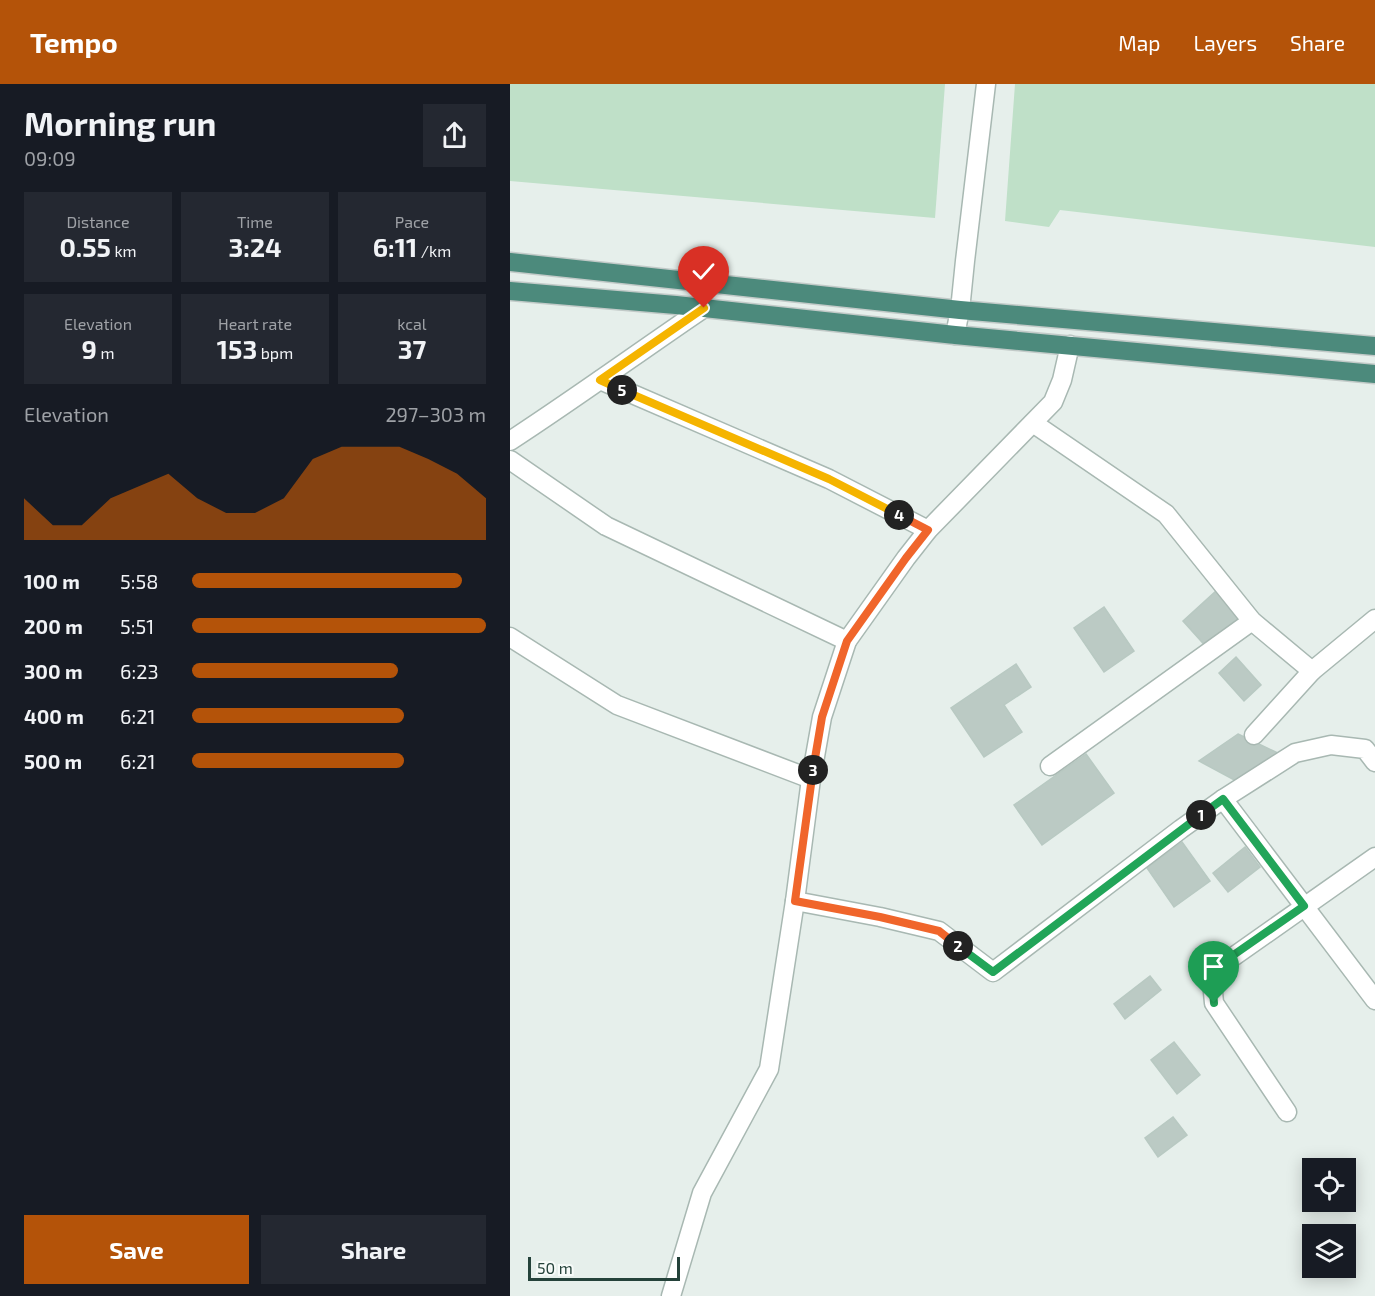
<!DOCTYPE html>
<html lang="en">
<head>
<meta charset="utf-8">
<style>
	:root { --surface:#171b24; --page:#242831; --text:#f1f3f6; --muted:#9ea1a6; --accent:#b45309 }
	body { margin:0; font-family:"Exo 2",sans-serif; background:var(--page); color:var(--text); height:100vh; display:flex; flex-direction:column; font-size:22px; white-space:nowrap }
	* { box-sizing:border-box; margin:0 }
	p { font-size:20px; color:var(--muted) }
	.icon { flex:none; width:33px; height:33px; fill:none; stroke:currentColor; stroke-width:2; stroke-linecap:round; stroke-linejoin:round }
	.map { position:relative; flex:1; overflow:hidden }
	.details { display:flex; flex-direction:column; background:var(--surface); width:510px }
	.details>* { flex:none }
	.fabs { position:absolute; left:792px; top:1074px; display:grid; gap:12px }
	.fabs a { display:grid; place-items:center; width:54px; height:54px; border-radius:0px; background:var(--surface); box-shadow:0 3px 15px #0003; font-size:30px }
	.scale { position:absolute; left:18px; bottom:15px; width:152px; box-sizing:border-box; padding-left:6px; border:3px solid #24423a; border-top:0; font-size:16px; line-height:21px; white-space:nowrap; color:#24423a; -webkit-text-stroke:4px #f7fbf9; paint-order:stroke }
	.pin { position:absolute; display:grid; place-items:center; width:51px; height:51px; color:#fff; margin:-62px -26px; border-radius:50% 50% 50% 0; rotate:-45deg; box-shadow:0 0 6px #0007 }
	.pin .icon { rotate:45deg }
	.km { position:absolute; width:30px; height:30px; margin:-15px; border-radius:50%; background:#222; color:#fff; font-size:16px; line-height:30px; text-align:center }
	.round { display:grid; place-items:center; flex:none; width:63px; height:63px; border-radius:0px; background:var(--page) }
	.summary { display:flex; align-items:center; justify-content:space-between; height:102px; padding:0 24px }
	h1 { font-size:33px; font-weight:700; line-height:45px }
	.figures { display:grid; grid-template-columns:repeat(3,1fr); gap:9px; height:102px; padding:6px 24px }
	.figures div { display:grid; align-content:center; border-radius:0px; background:var(--page); text-align:center }
	.figures b { font-size:26px; font-weight:700 }
	.figures small { font-size:16px; font-weight:400 }
	.figures p { font-size:16px }
	.chart { height:168px; padding:12px 24px }
	.chart p { display:flex; justify-content:space-between }
	.chart svg { width:100%; height:108px; margin-top:6px; fill:var(--accent); opacity:.7 }
	.button { display:flex; gap:12px; margin-top:auto; padding:12px 24px }
	.button a { flex:1; height:69px; border-radius:0px; background:var(--accent); color:#fff; font-size:24px; font-weight:700; line-height:69px; text-align:center }
	.button a+a { background:var(--page); color:var(--text) }
	ul { padding:0 24px; list-style:none; font-size:20px }
	li { display:grid; grid-template-columns:96px 72px 1fr; align-items:center; height:45px }
	li i { height:15px; border-radius:8px; background:var(--accent) }
	header { display:flex; align-items:center; gap:36px; box-sizing:border-box; height:84px; padding:0 30px; background:var(--accent); color:#fff }
	header strong { font-size:28px }
	nav { display:flex; gap:33px; margin-inline-start:auto; font-size:21px }
	main { display:flex; flex:1; min-height:0 }
	.map>svg:first-child { display:block }
	.green { fill:#bfe0c8 }
	.building { fill:#bbcac4; stroke:#b8c9c2; stroke-width:1.5 }
	.lines { fill:none; stroke-linecap:round; stroke-linejoin:round }
	.minor-casing { stroke:#a8b8b2; stroke-width:21 }
	.tertiary-casing { stroke:#a8b8b2; stroke-width:21 }
	.trunk-casing { stroke:#c2cac8; stroke-width:21 }
	.minor { stroke:#fff; stroke-width:18 }
	.tertiary { stroke:#fff; stroke-width:18 }
	.trunk { stroke:#4c8a7c; stroke-width:18 }
	.split-1-casing { stroke:#fff; stroke-width:12 }
	.split-2-casing { stroke:#fff; stroke-width:12 }
	.split-3-casing { stroke:#fff; stroke-width:12 }
	.split-4-casing { stroke:#fff; stroke-width:12 }
	.split-5-casing { stroke:#fff; stroke-width:12 }
	.split-6-casing { stroke:#fff; stroke-width:12 }
	.split-1 { stroke:#22a559; stroke-width:8 }
	.split-2 { stroke:#22a559; stroke-width:8 }
	.split-3 { stroke:#f0652b; stroke-width:8 }
	.split-4 { stroke:#f0652b; stroke-width:8 }
	.split-5 { stroke:#f5b400; stroke-width:8 }
	.split-6 { stroke:#f5b400; stroke-width:8 }
</style>
</head>
<body>
<header>
<strong>Tempo</strong>
<nav><a>Map</a><a>Layers</a><a>Share</a></nav>
</header>
<main>
<section class="details">
<div class="summary"><div><h1>Morning run</h1><p>09:09</p></div><a class="round"><svg class="icon" aria-label="share" viewBox="0 0 24 24"><path d="M12 15V3M7 8l5-5 5 5M5 13v7h14v-7"/></svg></a></div>
<div class="figures">
<div><p>Distance</p><b>0.55<small> km</small></b></div>
<div><p>Time</p><b>3:24</b></div>
<div><p>Pace</p><b>6:11<small> /km</small></b></div>
</div>
<div class="figures">
<div><p>Elevation</p><b>9<small> m</small></b></div>
<div><p>Heart rate</p><b>153<small> bpm</small></b></div>
<div><p>kcal</p><b>37</b></div>
</div>
<div class="chart"><p><span>Elevation</span>297–303 m</p>
<svg viewBox="0 0 160 44" preserveAspectRatio="none"><path d="M0 44V27L10 38L20 38L30 27L40 22L50 17L60 27L70 33L80 33L90 27L100 11L110 6L120 6L130 6L140 11L150 17L160 27V44z"/></svg>
</div>
<ul>
<li><b>100 m</b>5:58<i style="width:92%"></i></li>
<li><b>200 m</b>5:51<i style="width:100%"></i></li>
<li><b>300 m</b>6:23<i style="width:70%"></i></li>
<li><b>400 m</b>6:21<i style="width:72%"></i></li>
<li><b>500 m</b>6:21<i style="width:72%"></i></li>
</ul>
<div class="button"><a>Save</a><a>Share</a></div>
</section>
<div class="map">
<svg width="865" height="1212" viewBox="0 0 865 1212">
	<rect width="100%" height="100%" fill="#e6efeb"/>
	<g class="green">
		<path d="M0,0H435L425,134L0,97Z"/>
		<path d="M505,0H865V163L550,126L539,143L495,137Z"/>
	</g>
	<g class="building">
		<path d="M707,506L733,535L699,566L673,537Z"/>
		<path d="M594,523L624,567L594,588L564,544Z"/>
		<path d="M726,573L751,601L734,617L709,589Z"/>
		<path d="M506,580L521,603L494,621L512,648L474,673L441,624Z"/>
		<path d="M728,650L772,671L732,700L689,677Z"/>
		<path d="M576,670L604,709L532,761L504,721Z"/>
		<path d="M672,758L700,797L664,823L637,784Z"/>
		<path d="M735,763L750,783L718,808L703,789Z"/>
		<path d="M640,892L651,906L615,935L604,920Z"/>
		<path d="M664,958L690,991L667,1010L641,976Z"/>
		<path d="M663,1033L677,1051L648,1073L635,1054Z"/>
	</g>
	<g class="lines">
		<g class="minor-casing">
			<g id="minor">
				<path d="M90,296L319,395L418,446"/>
				<path d="M523,339L656,430L742,537L802,587L865,535"/>
				<path d="M0,357C66,314 129,268 194,224"/>
				<path d="M0,376L96,442L337,557"/>
				<path d="M0,553L107,621L301,695"/>
				<path d="M744,651L802,587"/>
				<path d="M540,682L742,537"/>
				<path d="M713,715L865,916"/>
				<path d="M285,817L370,833L429,847L483,888L671,745L713,715L785,669L821,661L855,665L865,678"/>
				<path d="M777,1028L704,919L702,897L713,880L865,773"/>
			</g>
		</g>
		<g class="tertiary-casing">
			<g id="tertiary">
				<path d="M445,251L450,226L455,177L476,0"/>
				<path d="M161,1212L192,1109L259,985L285,817L301,695L312,633L337,557L396,474L418,446L543,318L552,296L560,261"/>
			</g>
		</g>
		<g class="trunk-casing">
			<g id="trunk">
				<path d="M0,178L450,226L865,262"/>
				<path d="M0,207L166,221L445,251L865,290"/>
			</g>
		</g>
		<use href="#minor" class="minor"/>
		<use href="#tertiary" class="tertiary"/>
		<use href="#trunk" class="trunk"/>
	</g>
	<g class="lines">
		<g class="split-1-casing">
			<path id="split-1" d="M691,731L713,715L794,822L712,879L702,897L704,919"/>
		</g>
		<g class="split-2-casing">
			<path id="split-2" d="M448,862L483,888L691,731"/>
		</g>
		<g class="split-3-casing">
			<path id="split-3" d="M303,686L285,817L370,833L429,847L448,862"/>
		</g>
		<g class="split-4-casing">
			<path id="split-4" d="M303,686L312,633L337,557L396,474L418,446L389,431"/>
		</g>
		<g class="split-5-casing">
			<path id="split-5" d="M112,306L319,395L389,431"/>
		</g>
		<g class="split-6-casing">
			<path id="split-6" d="M112,306L90,296L194,224"/>
		</g>
		<use href="#split-1" class="split-1"/>
		<use href="#split-2" class="split-2"/>
		<use href="#split-3" class="split-3"/>
		<use href="#split-4" class="split-4"/>
		<use href="#split-5" class="split-5"/>
		<use href="#split-6" class="split-6"/>
	</g>
</svg>
<div class="fabs">
<a><svg class="icon" aria-label="locate" viewBox="0 0 24 24"><circle cx="12" cy="12" r="6"/><path d="M12 2v4M12 18v4M2 12h4M18 12h4"/></svg></a>
<a><svg class="icon" aria-label="layers" viewBox="0 0 24 24"><path d="M12 4l9 5-9 5-9-5zM3 14l9 5 9-5"/></svg></a>
</div>
<div class="scale">50 m</div>
<div class="pin" style="left:704px;top:919px;background:#1e9e55"><svg class="icon" aria-label="arrive" viewBox="0 0 24 24"><path d="M6 21V4h12l-3 4 3 4H6"/></svg></div>
<div class="pin" style="left:194px;top:224px;background:#d93025"><svg class="icon" aria-label="check" viewBox="0 0 24 24"><path d="M5 12l5 5 9-10"/></svg></div>
<b class="km" style="left:691px;top:731px">1</b>
<b class="km" style="left:448px;top:862px">2</b>
<b class="km" style="left:303px;top:686px">3</b>
<b class="km" style="left:389px;top:431px">4</b>
<b class="km" style="left:112px;top:306px">5</b>
</div>
</main>
</body>
</html>
